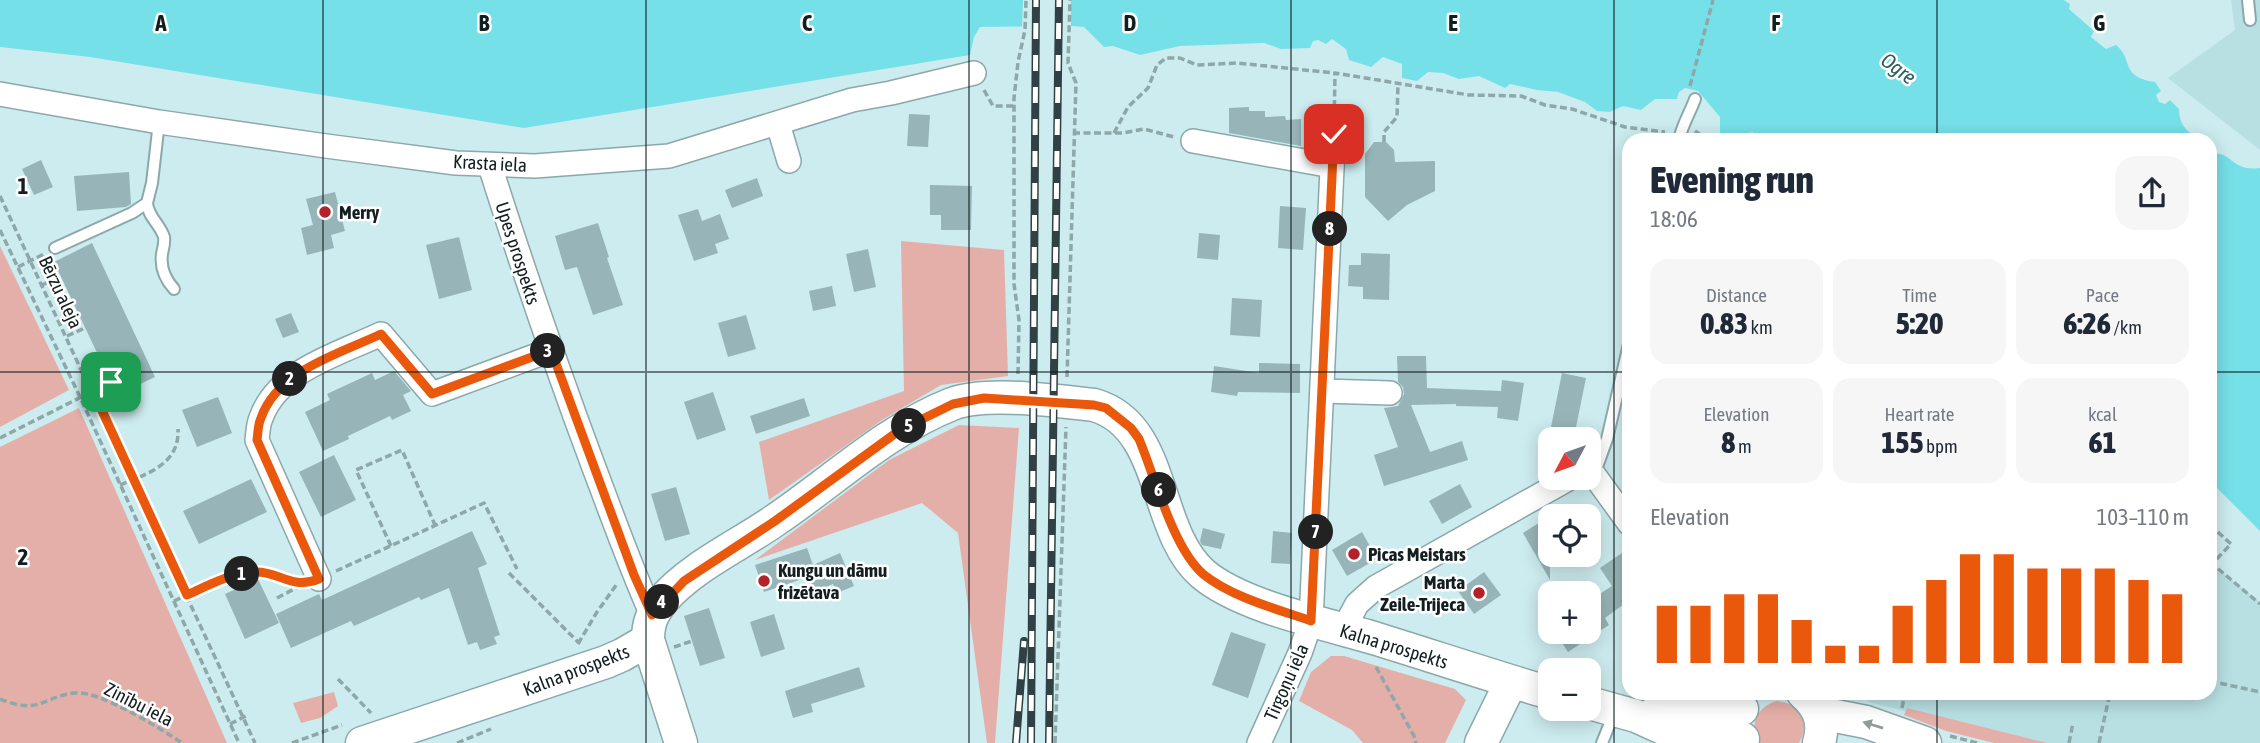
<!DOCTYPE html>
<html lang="en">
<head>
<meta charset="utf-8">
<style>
	:root { --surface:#fff; --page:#f6f6f7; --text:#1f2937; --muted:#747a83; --accent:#ea580c }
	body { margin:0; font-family:"Asap Condensed",sans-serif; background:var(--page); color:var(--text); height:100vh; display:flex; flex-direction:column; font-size:26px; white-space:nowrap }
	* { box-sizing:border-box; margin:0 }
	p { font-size:23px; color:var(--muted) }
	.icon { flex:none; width:38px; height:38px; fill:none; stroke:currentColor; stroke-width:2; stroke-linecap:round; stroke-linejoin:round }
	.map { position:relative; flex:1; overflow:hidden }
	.drawer { position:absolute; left:1622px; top:133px; width:595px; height:567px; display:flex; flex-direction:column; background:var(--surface); border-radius:21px; box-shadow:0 4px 18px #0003 }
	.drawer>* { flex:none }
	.needle { width:46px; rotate:229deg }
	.buttons { position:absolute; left:1538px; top:427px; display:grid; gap:14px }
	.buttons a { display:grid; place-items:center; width:63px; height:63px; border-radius:14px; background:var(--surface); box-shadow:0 4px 18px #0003; font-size:35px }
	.pin { position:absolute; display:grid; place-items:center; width:60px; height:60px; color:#fff; margin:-30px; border-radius:14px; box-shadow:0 4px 10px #0006 }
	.km { position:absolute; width:35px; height:35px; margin:-18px; border-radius:50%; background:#222; color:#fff; font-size:19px; line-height:35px; text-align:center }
	.round { display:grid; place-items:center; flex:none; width:74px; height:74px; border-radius:21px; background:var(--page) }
	.head { display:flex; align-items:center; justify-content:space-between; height:119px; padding:0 28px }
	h1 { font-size:38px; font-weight:800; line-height:52px }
	.stats { display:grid; grid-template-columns:repeat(3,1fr); gap:10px; height:119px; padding:7px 28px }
	.stats div { display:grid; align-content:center; border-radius:18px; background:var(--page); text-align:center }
	.stats b { font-size:30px; font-weight:800 }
	.stats small { font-size:19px; font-weight:400 }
	.stats p { font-size:19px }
	.chart { height:196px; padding:14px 28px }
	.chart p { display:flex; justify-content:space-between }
	.chart svg { width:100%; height:126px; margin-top:7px; stroke:var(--accent); stroke-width:6 }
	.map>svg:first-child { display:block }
	.built { fill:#b8e0e3 }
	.green { fill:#e5afa9 }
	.water { fill:#76e0e9 }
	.pier { fill:#cdecef }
	.building { fill:#97b5b8 }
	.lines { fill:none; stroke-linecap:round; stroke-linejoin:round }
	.service-casing { stroke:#8ba8aa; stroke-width:14 }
	.minor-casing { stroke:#8ba8aa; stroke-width:26 }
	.secondary-casing { stroke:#8ba8aa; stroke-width:35 }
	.path { stroke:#8ea7a9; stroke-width:3.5; stroke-dasharray:7 3.5; stroke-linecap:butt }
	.service { stroke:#fff; stroke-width:10 }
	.minor { stroke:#fff; stroke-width:23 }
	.secondary { stroke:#fff; stroke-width:32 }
	.rail-casing { stroke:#314042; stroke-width:8 }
	.rail { stroke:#fff; stroke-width:5; stroke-dasharray:16; stroke-linecap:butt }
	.oneway { fill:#949a9a }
	.route-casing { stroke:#fff; stroke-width:14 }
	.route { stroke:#ea580c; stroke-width:9 }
	.grid { fill:none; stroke:#121e1f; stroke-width:2; stroke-opacity:0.55 }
	.poi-dot { fill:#b32228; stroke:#fff; stroke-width:2.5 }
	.labels { text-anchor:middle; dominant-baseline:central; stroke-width:5; stroke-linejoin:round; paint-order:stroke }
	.street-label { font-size:19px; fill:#121e1f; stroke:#fff }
	.poi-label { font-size:19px; font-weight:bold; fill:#121e1f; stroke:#fff; text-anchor:start }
	.water-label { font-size:21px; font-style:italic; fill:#2d5c60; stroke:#fff }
	.grid-label { font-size:23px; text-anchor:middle; font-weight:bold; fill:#121e1f; stroke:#fff; stroke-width:5; stroke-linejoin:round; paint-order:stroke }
</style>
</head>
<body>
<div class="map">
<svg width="2260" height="743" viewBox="0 0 2260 743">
	<rect width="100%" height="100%" fill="#cdecef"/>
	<g class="built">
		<path d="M2231,0H2260V150L2168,78L2235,30Z"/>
		<path d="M2210,563L2260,602V743H2032L1872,703L1851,693H2210Z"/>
	</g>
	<g class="green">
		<path d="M901,241L1004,250L1008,376L941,385L882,420L769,500L759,442L904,391Z"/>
		<path d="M0,246L69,390L0,427Z"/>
		<path d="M79,408L227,743H0V447Z"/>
		<path d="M959,425L1019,428L995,743H987L958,533L922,503L755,560L889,460Z"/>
		<path d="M1331,656H1344L1455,689L1466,700L1445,743H1363L1352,730L1299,701L1311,672Z"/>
		<path d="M334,692L338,706L320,718L301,723L293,703Z"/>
		<path d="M1776,701C1799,702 1811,723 1799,743H1760C1748,725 1756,708 1776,701Z"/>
		<path d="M1907,708L2047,743H1994L1946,731L1904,715Z"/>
	</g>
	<g class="water">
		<path d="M0,0H2064L2070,4L2069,9L2094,31L2091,37L2106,49L2116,45C2134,59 2119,77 2155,82L2161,91L2156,95L2159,102L2165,104L2170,100L2179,109C2179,120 2183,127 2191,134H2204L2210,139L1758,140L1753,132L1720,138V117L1698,91L1685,88L1679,92L1677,99H1655L1641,110L1623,106L1610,112L1597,111L1585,102L1558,92L1537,90L1510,84L1505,88L1479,76L1459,79L1443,73L1428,72L1417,81L1402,78V64L1383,57L1371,67L1349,60L1346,49L1332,39L1326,44L1318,40L1313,41L1310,48L1281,49L1264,43L1180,46L1140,55L1113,46L1104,47L1084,27L1073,26L980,27L974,37L970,55L524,128L90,57L0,47Z"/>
		<path d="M2210,151C2215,153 2223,154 2227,157C2239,166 2243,170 2260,168V531L2210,481Z"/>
	</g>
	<path class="pier" d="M1023,0H1071V29H1022Z"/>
	<g class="building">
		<path d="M1249,107V111H1265V117L1285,116L1286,120L1301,119V146L1229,133V108Z"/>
		<path d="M909,114L930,115L928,147L907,146Z"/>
		<path d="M1374,142H1386L1394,150L1395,162L1435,161V191L1407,205L1388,221L1365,197V154Z"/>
		<path d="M41,160L53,187L34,195L22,169Z"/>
		<path d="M129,172L131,204L126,207L77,211L74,176Z"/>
		<path d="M757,178L763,196L732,208L725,190Z"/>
		<path d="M930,185L972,186L971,230H941V215H930Z"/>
		<path d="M335,192L345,231L331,235L334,248L307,255L301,228L313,225L306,199Z"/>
		<path d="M1280,206L1306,208L1303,250L1278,248Z"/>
		<path d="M698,209L702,221L720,214L729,239L715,244L718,253L694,261L678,215Z"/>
		<path d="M598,223L609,257L607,258L623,305L593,315L577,267L565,270L555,236Z"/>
		<path d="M1199,233L1220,235L1218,260L1197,258Z"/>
		<path d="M459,237L472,290L439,299L426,245Z"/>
		<path d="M92,243L155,377L117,395L54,262Z"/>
		<path d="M868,249L876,287L854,292L846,254Z"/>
		<path d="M1361,253L1390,254L1389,300L1363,299V287L1348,286L1349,265H1361Z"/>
		<path d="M832,286L836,306L813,311L809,291Z"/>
		<path d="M1232,298L1262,300L1260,337L1230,335Z"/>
		<path d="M291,313L299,332L283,338L275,319Z"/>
		<path d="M746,315L756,349L728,357L718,323Z"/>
		<path d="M1397,356H1426L1427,388L1501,391L1502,380L1524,383L1518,421L1497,418L1498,407L1456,406V404L1411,405L1430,452L1462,441L1468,460L1384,486L1374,455L1398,447L1384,408L1398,406L1404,394L1403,387L1398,382Z"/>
		<path d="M1259,363L1300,364V393L1238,392L1237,396L1211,392L1214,366L1259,373Z"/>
		<path d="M394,371L411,391L403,395L411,411L392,420L390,416L348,436L349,439L323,451L305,412L330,400L327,394L372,373L375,380Z"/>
		<path d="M1562,373L1586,378L1575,432L1551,427Z"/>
		<path d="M713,392L726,430L697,440L684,402Z"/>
		<path d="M218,397L232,433L197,447L182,410Z"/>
		<path d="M804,398L810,416L756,434L750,416Z"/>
		<path d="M334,455L356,500L321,517L299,472Z"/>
		<path d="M251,479L267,512L199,544L183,511Z"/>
		<path d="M1460,484L1472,507L1442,524L1429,501Z"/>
		<path d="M676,487L690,534L665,541L651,494Z"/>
		<path d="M1550,516V580L1523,533Z"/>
		<path d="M1203,528L1225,534L1221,549L1202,545L1200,541Z"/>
		<path d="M472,531L487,564L478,568L500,635L494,637L497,644L480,650L477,642L468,645L449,588L421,600L419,597L354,626L351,621L291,648L276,614L319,594L322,600Z"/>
		<path d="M1273,531L1292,533L1290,564L1271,563Z"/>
		<path d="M1362,532L1377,559L1347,576L1332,550Z"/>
		<path d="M807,548L813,565L840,553L854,586L837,593L833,584L815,592L808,577L764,592L755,565Z"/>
		<path d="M1622,553L1629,563V611L1624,604L1605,618L1609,625L1568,652L1555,632H1589V594L1592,599L1612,586L1600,568Z"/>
		<path d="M1484,572L1501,595L1474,614L1458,591Z"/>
		<path d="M258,579L279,623L245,639L225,594Z"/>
		<path d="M709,608L725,658L700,666L684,616Z"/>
		<path d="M774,614L785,649L761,657L750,622Z"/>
		<path d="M1231,632L1266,644L1248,698L1212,685Z"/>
		<path d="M859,667L865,687L811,704L813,712L793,718L785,691Z"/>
	</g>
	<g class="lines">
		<g class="service-casing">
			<g id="service">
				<path d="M2248,0L2250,20"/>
				<path d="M1679,140C1682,125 1690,113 1695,99"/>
				<path d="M147,203C148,217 160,224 164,237C165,243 163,248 162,254C160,268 165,279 174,289"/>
				<path d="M55,248L132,213L147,203L152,183L159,122"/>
				<path d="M1594,475L1607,439L1629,344"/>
				<path d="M1602,743L1614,713"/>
			</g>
		</g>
		<g class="minor-casing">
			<g id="minor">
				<path d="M0,94L159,122L326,146L456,163L535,166L669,156L852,100L891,93L974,73"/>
				<path d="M778,124L789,161"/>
				<path d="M1193,141L1332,166"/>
				<path d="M490,166C522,266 556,366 593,465C612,515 630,566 652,615"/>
				<path d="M1323,391L1390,393"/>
				<path d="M1589,474L1594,475L1629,523"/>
				<path d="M319,579L257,440C258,433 258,424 261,418C278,370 339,354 381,334L432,394L551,350"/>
				<path d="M1343,630L1357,604L1376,587L1570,478"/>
				<path d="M1259,743L1300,653L1311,621L1333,147"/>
			</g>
		</g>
		<g class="secondary-casing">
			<g id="secondary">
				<path d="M1803,693C1819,707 1825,722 1819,743"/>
				<path d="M1589,703L1636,716L1667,730L1686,735L1743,739"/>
				<path d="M1820,713L1866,722L1925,743"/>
				<path d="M1653,714C1683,711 1712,715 1742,709"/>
				<path d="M362,743L606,662L622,655L648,640"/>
				<path d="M681,743L648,640C648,623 652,614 662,601C691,567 738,546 774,521C832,482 886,430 952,404C987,391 1056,401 1094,405C1167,426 1152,530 1203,574C1242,607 1328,624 1377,639C1435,657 1492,676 1550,693"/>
				<path d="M1481,743L1511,682"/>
			</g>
		</g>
		<g class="path">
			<path d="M1690,86L1713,0"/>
			<path d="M984,90L993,106H1015"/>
			<path d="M1334,128L1335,73L1469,95L1521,96L1545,105L1572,109L1625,127L1665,132"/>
			<path d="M1695,131L1708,140"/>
			<path d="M1073,133H1123L1144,129L1174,137"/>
			<path d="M1114,133L1128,107L1148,88L1157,65L1166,58H1180L1197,65L1237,63L1334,73"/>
			<path d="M1384,142V132L1397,117L1398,84"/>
			<path d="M0,196L255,743"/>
			<path d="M0,230L80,397L239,743"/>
			<path d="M18,267L44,254"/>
			<path d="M42,285L61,276"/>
			<path d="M67,336L85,328"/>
			<path d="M1018,374L1019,320L1014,284V98L1018,62L1025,30L1026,0"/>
			<path d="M1067,377L1076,83L1068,63L1070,0"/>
			<path d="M0,438L111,382"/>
			<path d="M120,485C147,474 180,464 178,429"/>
			<path d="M2210,525L2231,544L2210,566"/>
			<path d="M1623,543L1629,553"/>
			<path d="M391,546L356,470L402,450L435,525"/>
			<path d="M2210,562L2260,604"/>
			<path d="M336,571L484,503L517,569"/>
			<path d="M509,573L579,643"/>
			<path d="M277,598L300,586"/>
			<path d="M174,601L227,577L257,572L296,582"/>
			<path d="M578,644L597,612L617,584"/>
			<path d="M674,647L692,641"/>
			<path d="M1376,667L1414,736L1416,743"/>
			<path d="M338,679L371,713"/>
			<path d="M2210,681L2260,692"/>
			<path d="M0,699C40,715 40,698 74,693C98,689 161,729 182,743"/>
			<path d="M1902,708L1905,693"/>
			<path d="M230,724L248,715"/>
			<path d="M1950,736L1977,743"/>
			<path d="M292,743L342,725"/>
			<path d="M457,743L491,729"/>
			<path d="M1055,743L1066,427"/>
			<path d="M2069,743L2073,723"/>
			<path d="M2099,743L2110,693"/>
		</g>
		<use href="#service" class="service"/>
		<use href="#minor" class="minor"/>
		<use href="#secondary" class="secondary"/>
		<g class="rail-casing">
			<g id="rail">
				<path d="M1016,743L1024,641"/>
				<path d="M1031,743L1036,0"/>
				<path d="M1049,743L1059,0"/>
			</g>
		</g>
		<use href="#rail" class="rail"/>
	</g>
	<defs><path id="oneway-solid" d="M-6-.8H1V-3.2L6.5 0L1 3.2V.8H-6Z" transform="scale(1.75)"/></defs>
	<use class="oneway" href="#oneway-solid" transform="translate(1873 725) rotate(-163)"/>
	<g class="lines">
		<g class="route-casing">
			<path id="route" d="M111,382L93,391L187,595C209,585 231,573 255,572C280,571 290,590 319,579L257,440C258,433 258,424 261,418C278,370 339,354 381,334L432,394L551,350L634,575L652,615L684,581L775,521L900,430L953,404L984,398L1094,405L1106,408L1131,428L1139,439C1155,477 1173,548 1203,574C1231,597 1277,609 1311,621L1334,134"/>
		</g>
		<use href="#route" class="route"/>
	</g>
	<path class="grid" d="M323,0V743M646,0V743M969,0V743M1291,0V743M1614,0V743M1937,0V140M0,372H1629M2210,372H2260M1937,693V743"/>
	<g class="poi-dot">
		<circle cx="325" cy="212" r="7"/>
		<circle cx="1354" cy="554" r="7"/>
		<circle cx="764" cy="581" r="7"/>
		<circle cx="1479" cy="593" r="7"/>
	</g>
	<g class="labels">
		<g class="street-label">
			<text transform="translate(490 163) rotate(3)">Krasta iela</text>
			<text transform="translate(518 253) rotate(72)">Upes prospekts</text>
			<text transform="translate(61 292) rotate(65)">Bērzu aleja</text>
			<text transform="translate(1394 646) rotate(17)">Kalna prospekts</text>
			<text transform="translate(576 670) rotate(-21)">Kalna prospekts</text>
			<text transform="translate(1286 682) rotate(-66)">Tirgoņu iela</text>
			<text transform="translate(139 704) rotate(27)">Zinību iela</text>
		</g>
		<g class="poi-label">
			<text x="339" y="212">Merry</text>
			<text x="1368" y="554">Picas Meistars</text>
			<text x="778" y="570">Kungu un dāmu<tspan x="778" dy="22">frizētava</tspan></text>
			<text x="1465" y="582" text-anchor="end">Marta<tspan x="1465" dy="22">Zeile-Trijeca</tspan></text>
		</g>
		<g class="water-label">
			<text transform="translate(1899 68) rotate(37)">Ogre</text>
		</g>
	</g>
	<g class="grid-label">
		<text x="161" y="31">A</text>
		<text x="484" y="31">B</text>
		<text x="807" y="31">C</text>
		<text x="1130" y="31">D</text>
		<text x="1453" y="31">E</text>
		<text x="1776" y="31">F</text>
		<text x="2099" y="31">G</text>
		<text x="23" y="194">1</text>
		<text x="23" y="565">2</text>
	</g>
</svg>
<div class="buttons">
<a><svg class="needle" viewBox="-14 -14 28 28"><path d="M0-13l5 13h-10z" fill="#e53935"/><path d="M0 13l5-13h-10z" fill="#747a83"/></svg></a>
<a><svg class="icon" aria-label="locate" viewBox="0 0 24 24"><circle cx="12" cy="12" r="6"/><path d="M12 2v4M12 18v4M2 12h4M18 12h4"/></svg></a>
<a>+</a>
<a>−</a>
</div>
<div class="pin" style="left:111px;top:382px;background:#1e9e55"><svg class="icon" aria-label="arrive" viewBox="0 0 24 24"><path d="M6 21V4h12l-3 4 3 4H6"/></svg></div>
<div class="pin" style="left:1334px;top:134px;background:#d93025"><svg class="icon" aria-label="check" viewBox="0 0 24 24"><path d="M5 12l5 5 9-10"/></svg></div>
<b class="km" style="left:242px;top:574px">1</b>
<b class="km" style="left:290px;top:379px">2</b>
<b class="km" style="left:548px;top:351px">3</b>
<b class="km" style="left:662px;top:602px">4</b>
<b class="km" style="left:909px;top:426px">5</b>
<b class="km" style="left:1159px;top:490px">6</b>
<b class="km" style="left:1316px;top:532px">7</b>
<b class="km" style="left:1330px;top:229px">8</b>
<section class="drawer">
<div class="head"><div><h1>Evening run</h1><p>18:06</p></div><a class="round"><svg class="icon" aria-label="share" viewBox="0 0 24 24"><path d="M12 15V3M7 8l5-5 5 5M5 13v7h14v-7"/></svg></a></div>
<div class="stats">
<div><p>Distance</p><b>0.83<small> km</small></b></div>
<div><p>Time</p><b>5:20</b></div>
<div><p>Pace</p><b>6:26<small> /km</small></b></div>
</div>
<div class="stats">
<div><p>Elevation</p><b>8<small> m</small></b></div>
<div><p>Heart rate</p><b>155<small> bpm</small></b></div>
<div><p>kcal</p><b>61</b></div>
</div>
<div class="chart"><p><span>Elevation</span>103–110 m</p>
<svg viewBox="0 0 160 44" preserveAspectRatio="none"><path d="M5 44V24M15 44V24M25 44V20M35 44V20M45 44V29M55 44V38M65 44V38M75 44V24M85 44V15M95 44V6M105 44V6M115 44V11M125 44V11M135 44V11M145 44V15M155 44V20"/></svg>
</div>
</section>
</div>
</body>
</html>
